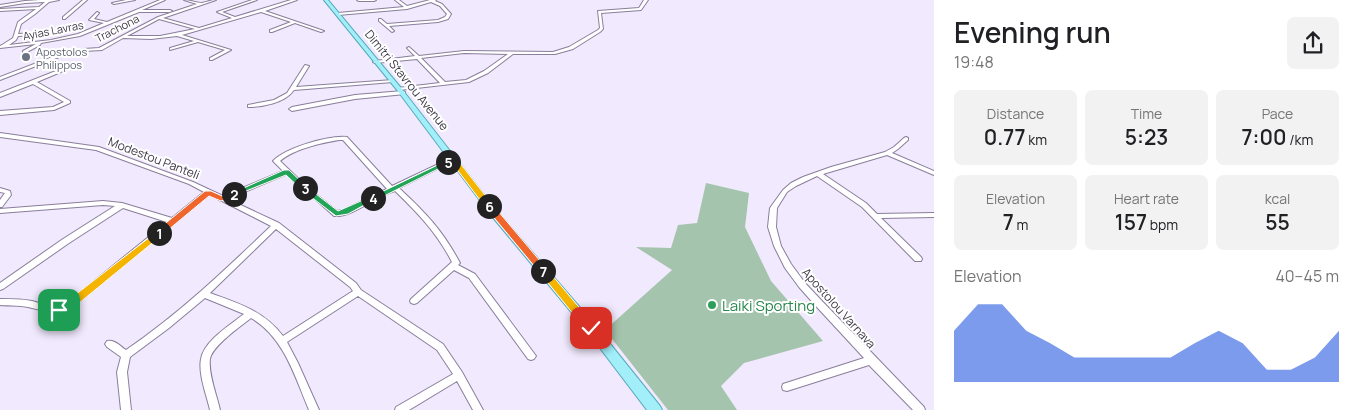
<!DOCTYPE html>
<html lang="en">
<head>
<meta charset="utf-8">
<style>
	:root { --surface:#fff; --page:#f2f2f2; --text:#202124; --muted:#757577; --accent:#4771e4 }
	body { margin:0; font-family:Manrope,sans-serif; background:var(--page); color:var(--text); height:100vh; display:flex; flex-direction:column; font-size:19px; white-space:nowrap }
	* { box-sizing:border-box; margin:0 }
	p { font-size:16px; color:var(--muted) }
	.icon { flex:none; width:28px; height:28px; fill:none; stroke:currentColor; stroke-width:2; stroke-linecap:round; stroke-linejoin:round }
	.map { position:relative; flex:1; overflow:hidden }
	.sheet { display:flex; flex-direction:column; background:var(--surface); width:425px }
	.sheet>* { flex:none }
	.pin { position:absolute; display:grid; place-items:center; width:42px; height:42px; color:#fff; margin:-21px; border-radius:10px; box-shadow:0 2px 8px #0006 }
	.km { position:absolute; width:25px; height:25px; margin:-12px; border-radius:50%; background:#222; color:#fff; font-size:14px; line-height:25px; text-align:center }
	.round { display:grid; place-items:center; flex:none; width:52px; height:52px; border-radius:8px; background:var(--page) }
	.headline { display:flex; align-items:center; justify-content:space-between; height:85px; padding:0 20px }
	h1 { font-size:28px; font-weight:600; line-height:38px }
	.figures { display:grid; grid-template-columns:repeat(3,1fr); gap:8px; height:85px; padding:5px 20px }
	.figures div { display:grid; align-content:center; border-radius:8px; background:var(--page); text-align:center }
	.figures b { font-size:21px; font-weight:600 }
	.figures small { font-size:14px; font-weight:400 }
	.figures p { font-size:14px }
	.chart { height:140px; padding:10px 20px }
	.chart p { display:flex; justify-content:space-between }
	.chart svg { width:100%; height:90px; margin-top:5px; fill:var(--accent); opacity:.7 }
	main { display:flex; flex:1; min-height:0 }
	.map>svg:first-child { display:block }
	.green { fill:#a5c4ad }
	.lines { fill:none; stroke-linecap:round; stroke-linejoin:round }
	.minor-casing { stroke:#8a7e9b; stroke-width:2 }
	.major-casing { stroke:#57a9b9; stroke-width:2 }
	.minor { fill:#fff; fill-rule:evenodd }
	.major { fill:#a2effa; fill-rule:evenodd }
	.split-1 { fill:#f5b400; stroke:#fff }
	.split-2 { fill:#f0652b; stroke:#fff }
	.split-3 { fill:#22a559; stroke:#fff }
	.split-4 { fill:#22a559; stroke:#fff }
	.split-5 { fill:#22a559; stroke:#fff }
	.split-6 { fill:#f5b400; stroke:#fff }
	.split-7 { fill:#f0652b; stroke:#fff }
	.split-8 { fill:#f5b400; stroke:#fff }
	.worship-dot { fill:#6b7280; stroke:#fff; stroke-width:2 }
	.leisure-dot { fill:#2e9e5b; stroke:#fff; stroke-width:2 }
	.labels { text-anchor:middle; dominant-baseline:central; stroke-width:4; stroke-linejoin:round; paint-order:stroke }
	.far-street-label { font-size:11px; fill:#3e3946; stroke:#fff }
	.far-worship-label { font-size:11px; fill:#5b616d; stroke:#fff; text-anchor:start }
	.street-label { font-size:12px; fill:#3e3946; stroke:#fff }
	.near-leisure-label { font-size:15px; fill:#27864d; stroke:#fff; text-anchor:start }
</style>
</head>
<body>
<main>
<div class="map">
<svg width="934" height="410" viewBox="0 0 934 410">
	<rect width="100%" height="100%" fill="#f1e9fd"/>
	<path class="green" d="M706,183L749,193L745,227L771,281L823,341L744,363L721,386L737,410H668L605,330L672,270L636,247L671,248L678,225L697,223Z"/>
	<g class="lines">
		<g class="minor-casing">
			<g id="minor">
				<path d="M40,0H59L49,2L35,14L21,24L18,34L37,33L39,34L38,35L18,36L16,40L9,45L51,40L78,34L104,23L89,20L97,12L99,13L94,19L107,22L160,0H165L142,10H170L172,11L170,12H139L80,36L41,43L40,45L25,53H23V51L36,44L0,48V46L2,45L13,38L18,22L36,9L0,11V9L39,7L45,2L25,3L0,7V5L25,1Z"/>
				<path d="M83,0H87L65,19H63V17Z"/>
				<path d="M126,0H135L114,4L112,3Z"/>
				<path d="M184,0C190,0 197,3 202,3C207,2 211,0 216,0L163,18L199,28L232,18L217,12L252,0H257L222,12L235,17L291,0H297L265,11L324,31L321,32L295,23L272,32H270V30L291,22L261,12L182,35L231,50L212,60H210V58L225,50L198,42L170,50V48L194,41L177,36L151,39L123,38L102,50L84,51L82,50L84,49L99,48L158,17L197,4ZM159,19L195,29L160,36H127Z"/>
				<path d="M357,0H376L374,1H359Z"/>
				<path d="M395,0H399L407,6L430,0H436L435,1L442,4L451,14L448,19L438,22L389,26L394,31L392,32L379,21V19H381L387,24L438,20L445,17L447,14L440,6L431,2L407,9L338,15L336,14L338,13L404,7Z"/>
				<path d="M644,0H648L641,10L601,13L603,29L600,32L573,49L555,54H513L488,73L469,82L399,90L397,89V88L440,83L417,59L375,63L373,62L375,61L415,56L407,48L409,47L419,56L464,51L553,52L569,47L598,30L600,28L598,11L639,8ZM464,53L508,54L484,71L466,80L445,82L421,58Z"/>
				<path d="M68,51L72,52L0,80V77Z"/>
				<path d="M71,65L75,66L37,82L70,101V103L54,110L0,115V111L53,107L64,102L33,84L0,97V93Z"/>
				<path d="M305,65L309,66L296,87L393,80L395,81L393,82L294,90C285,103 263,107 248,107V105L274,100L287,93Z"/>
				<path d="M403,91L405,92V94L355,99L292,111L289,109L292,107L355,95Z"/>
				<path d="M0,133L99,147L193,182L223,196L283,171L273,161C285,148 329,135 347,137L392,186L451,158H455L456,159L455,160L399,188C425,212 443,231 460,263L458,265L475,274L536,356L534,359L531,360L528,359L469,278L454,270L417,303L414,304L411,303L410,301L411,299L452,262C437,233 418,213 395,191C375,196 354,217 334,216L287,174L228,199L279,223L356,283L361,290L443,344L462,372L483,410H473L457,381L409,410H395L396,407L453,374L437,350L358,296L287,342L298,363L319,410H309C295,377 284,337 251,318C241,326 212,346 210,359C208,374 217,396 220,410H210C207,396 198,374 201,359C204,341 230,325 244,314L205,298L169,328L130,357L127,372L131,410H121L117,372L121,357L107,347L105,344L107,341C114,339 120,346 126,350C179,314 225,270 271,226L222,201L219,200L218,199L209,195L73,307C51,318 53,312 32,308C22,305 10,306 0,305V299C10,299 22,299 32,301C47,305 52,310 67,303L167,222L123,208L69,243L3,289L0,290V283L63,239L115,206L103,205L0,213V209L103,201L122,203L172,218L204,192L189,184L96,150L0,137ZM339,140H343L387,189L343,210L337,211L308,188L280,161C294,149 321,143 339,140ZM276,229L350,287L353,291L283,336C264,311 238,303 210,293Z"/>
				<path d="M906,137L908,138V140L898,149L892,153L934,171V175L887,155L823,174L866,203L877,214L934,213V217L881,218L921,257L922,259L921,261H915L862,207L817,176L796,186L787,192L777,208L776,227L781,246L791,264L805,283L821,300L924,407L925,410H913L869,365L787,391L783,390L782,387L783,384L864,358L815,305L799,287L785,268L774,246L768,227L770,208L783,190L791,183L803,177L831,167L885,152L894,147L904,138Z"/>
				<path d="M0,188L10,191L11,195L2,207H0V200L5,193L0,192Z"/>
			</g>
		</g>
		<g class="major-casing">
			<path id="major" d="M324,0H328L401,88L496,210L595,325L660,406L662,410H647L587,331L490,214L397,90Z"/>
		</g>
		<use href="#minor" class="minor"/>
		<use href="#major" class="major"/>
	</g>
	<path class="split-1" d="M159,230L163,233L162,235L73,308L59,314L55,313V307L66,302Z"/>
	<path class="split-2" d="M205,191H211L222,196L234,191L238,194L221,201L209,196L162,235H156V231Z"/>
	<path class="split-3" d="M284,170H289L307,187V190H302L286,175L236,195L230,194Z"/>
	<path class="split-4" d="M302,187H307L338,211L370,197L377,198L348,214L336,216L302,190Z"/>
	<path class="split-5" d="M448,160L451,162L450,163L376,200L369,198Z"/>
	<path class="split-6" d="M451,158H456L492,204V208H486L452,163H445V160Z"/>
	<path class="split-7" d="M489,203L492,204L546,268V273H540L486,208L485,206Z"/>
	<path class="split-8" d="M543,267L546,268L594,325L596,328L594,331H587L540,273L538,271Z"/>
	<circle class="worship-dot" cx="26" cy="57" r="5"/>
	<circle class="leisure-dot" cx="712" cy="305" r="5"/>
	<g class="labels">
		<g class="far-street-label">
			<text transform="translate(117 28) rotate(-27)">Trachona</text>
			<text transform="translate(53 30) rotate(-11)">Ayias Lavras</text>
		</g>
		<g class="far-worship-label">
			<text x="36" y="51">Apostolos<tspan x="36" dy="13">Philippos</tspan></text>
		</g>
		<g class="street-label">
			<text transform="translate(407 80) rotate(51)">Dimitri Stavrou Avenue</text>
			<text transform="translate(154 158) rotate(21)">Modestou Panteli</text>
			<text transform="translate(839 308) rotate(48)">Apostolou Varnava</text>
		</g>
		<g class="near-leisure-label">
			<text x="722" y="305">Laiki Sporting</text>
		</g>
	</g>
</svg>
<div class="pin" style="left:59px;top:310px;background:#1e9e55"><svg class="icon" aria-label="arrive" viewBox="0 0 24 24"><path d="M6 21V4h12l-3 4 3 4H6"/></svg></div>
<div class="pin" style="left:591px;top:328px;background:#d93025"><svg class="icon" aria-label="check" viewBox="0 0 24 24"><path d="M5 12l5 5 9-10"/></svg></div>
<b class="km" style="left:159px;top:233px">1</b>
<b class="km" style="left:234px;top:194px">2</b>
<b class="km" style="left:305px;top:188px">3</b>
<b class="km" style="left:373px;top:198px">4</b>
<b class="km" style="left:448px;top:162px">5</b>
<b class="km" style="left:489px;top:206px">6</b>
<b class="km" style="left:543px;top:271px">7</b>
</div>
<section class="sheet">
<div class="headline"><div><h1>Evening run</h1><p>19:48</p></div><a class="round"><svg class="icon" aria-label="share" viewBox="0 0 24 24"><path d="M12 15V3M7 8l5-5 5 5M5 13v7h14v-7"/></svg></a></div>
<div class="figures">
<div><p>Distance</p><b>0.77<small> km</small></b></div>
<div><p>Time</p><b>5:23</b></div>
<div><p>Pace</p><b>7:00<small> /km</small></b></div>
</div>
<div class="figures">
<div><p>Elevation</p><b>7<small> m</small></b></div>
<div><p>Heart rate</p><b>157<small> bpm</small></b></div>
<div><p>kcal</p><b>55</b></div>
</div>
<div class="chart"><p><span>Elevation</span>40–45 m</p>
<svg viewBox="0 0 160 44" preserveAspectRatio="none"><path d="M0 44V19L10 6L20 6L30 19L40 25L50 32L60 32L70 32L80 32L90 32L100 25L110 19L120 25L130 38L140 38L150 32L160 19V44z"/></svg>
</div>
</section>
</main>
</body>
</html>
